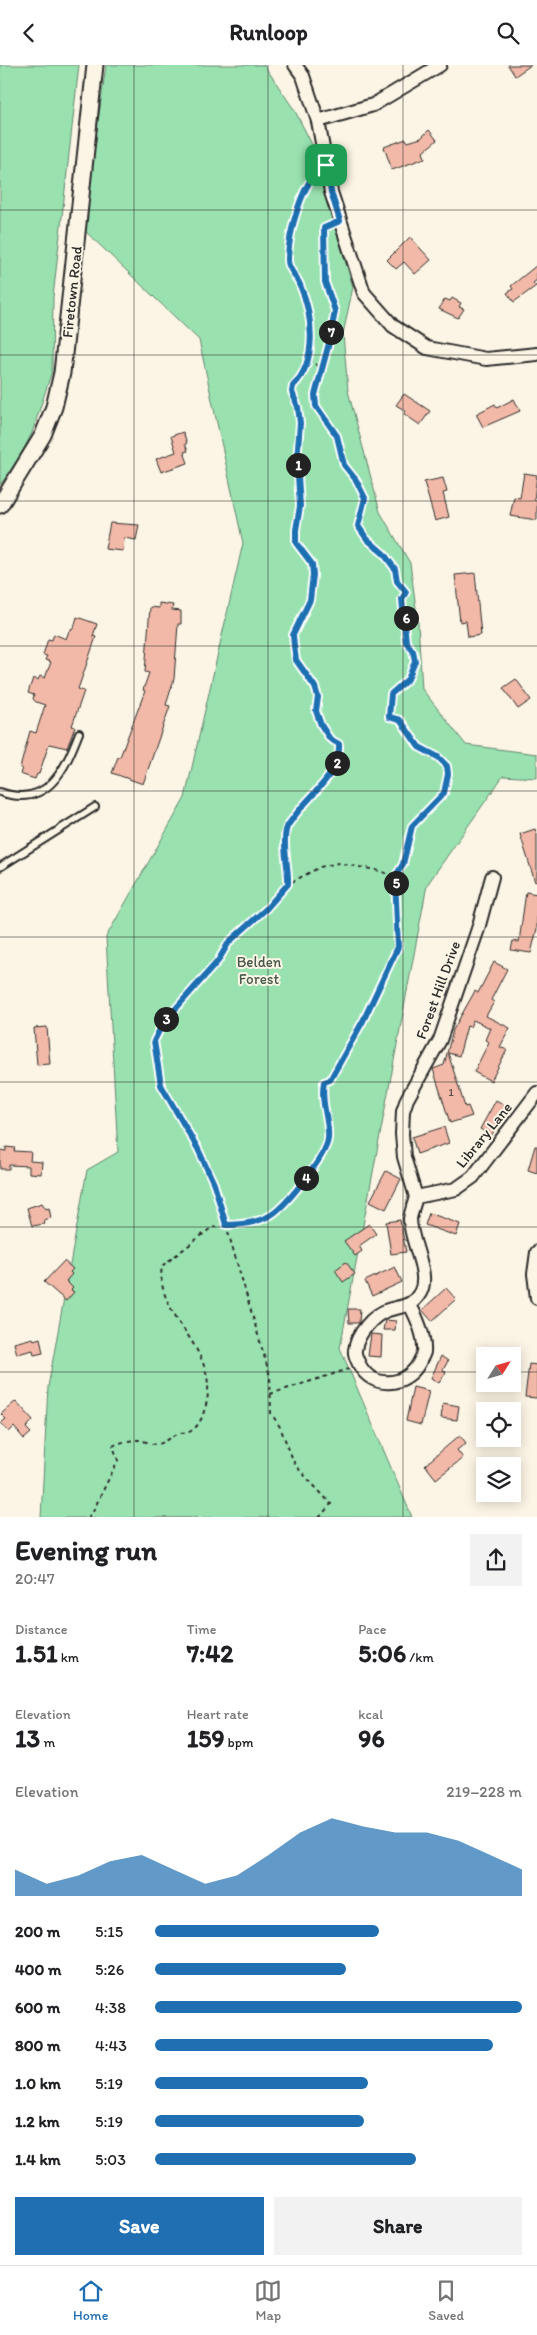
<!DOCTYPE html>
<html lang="en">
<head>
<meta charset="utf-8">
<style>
	:root { --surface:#fff; --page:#f2f2f2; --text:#202124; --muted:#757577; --line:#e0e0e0; --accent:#1f6fb2 }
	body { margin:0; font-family:Itim,sans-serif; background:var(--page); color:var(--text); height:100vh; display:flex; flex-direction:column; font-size:19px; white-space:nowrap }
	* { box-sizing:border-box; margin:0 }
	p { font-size:16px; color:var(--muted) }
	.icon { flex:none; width:28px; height:28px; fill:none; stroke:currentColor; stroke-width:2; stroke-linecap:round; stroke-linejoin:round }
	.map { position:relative; height:1452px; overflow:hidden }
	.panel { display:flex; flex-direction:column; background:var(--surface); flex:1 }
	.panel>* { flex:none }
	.needle { width:32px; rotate:53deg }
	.fabs { position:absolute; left:476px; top:1282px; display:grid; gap:10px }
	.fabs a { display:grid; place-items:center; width:45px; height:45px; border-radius:0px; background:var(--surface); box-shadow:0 2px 12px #0003; font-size:25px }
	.pin { position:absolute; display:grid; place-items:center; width:42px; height:42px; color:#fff; margin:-21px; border-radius:10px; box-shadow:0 2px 8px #0006 }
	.km { position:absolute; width:25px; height:25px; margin:-12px; border-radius:50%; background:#222; color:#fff; font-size:14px; line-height:25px; text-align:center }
	.round { display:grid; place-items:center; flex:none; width:52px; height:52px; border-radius:0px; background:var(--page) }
	.overview { display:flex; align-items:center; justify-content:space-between; height:85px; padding:0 15px }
	h1 { font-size:28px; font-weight:700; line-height:38px }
	.stats { display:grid; grid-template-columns:repeat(3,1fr); gap:8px; height:85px; padding:5px 15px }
	.stats div { display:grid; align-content:center }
	.stats b { font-size:25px; font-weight:700 }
	.stats small { font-size:14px; font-weight:400 }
	.stats p { font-size:14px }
	.chart { height:140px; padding:10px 15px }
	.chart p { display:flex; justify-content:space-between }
	.chart svg { width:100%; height:90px; margin-top:5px; fill:var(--accent); opacity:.7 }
	.button { display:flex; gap:10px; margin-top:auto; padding:10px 15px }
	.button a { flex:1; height:58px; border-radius:0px; background:var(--accent); color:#fff; font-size:20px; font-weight:700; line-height:58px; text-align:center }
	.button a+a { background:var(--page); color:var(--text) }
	ul { padding:0 15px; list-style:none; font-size:16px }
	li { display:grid; grid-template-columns:80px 60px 1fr; align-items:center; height:38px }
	li i { height:12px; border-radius:6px; background:var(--accent) }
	header { display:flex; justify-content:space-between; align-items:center; height:65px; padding:0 15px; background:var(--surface); font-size:22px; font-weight:700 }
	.tabs { display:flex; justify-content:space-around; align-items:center; height:70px; border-top:1px solid var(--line); background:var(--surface); font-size:14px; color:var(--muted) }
	.tabs a { display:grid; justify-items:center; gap:2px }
	.tabs .selected { color:var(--accent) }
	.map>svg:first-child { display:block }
	.green { fill:#99e2b0; stroke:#62866e }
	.building { fill:#f2b9a8; stroke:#2b2b2b }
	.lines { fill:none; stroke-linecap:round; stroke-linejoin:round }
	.service-casing { stroke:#2b2b2b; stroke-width:10 }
	.minor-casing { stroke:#2b2b2b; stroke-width:16 }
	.tertiary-casing { stroke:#2b2b2b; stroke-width:19 }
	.path { stroke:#2b2b2b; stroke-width:2; stroke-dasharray:4 4; stroke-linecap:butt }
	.service { stroke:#fcf5e5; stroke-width:6 }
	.minor { stroke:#fcf5e5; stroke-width:12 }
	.tertiary { stroke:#fcf5e5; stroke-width:15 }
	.route-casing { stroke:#fff; stroke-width:10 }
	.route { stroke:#1f6fb2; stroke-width:6 }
	.grid { fill:none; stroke:#2b2b2b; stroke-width:1; stroke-opacity:0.55 }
	.labels { text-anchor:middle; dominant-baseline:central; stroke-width:4; stroke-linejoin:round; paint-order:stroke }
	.number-label { font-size:12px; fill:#5d4e4a }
	.street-label { font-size:15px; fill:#2b2b2b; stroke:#fcf5e5 }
	.park-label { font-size:15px; fill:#46594c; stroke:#fcf5e5 }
</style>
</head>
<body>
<header><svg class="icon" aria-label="back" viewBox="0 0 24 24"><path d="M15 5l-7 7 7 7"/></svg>Runloop<svg class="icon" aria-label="search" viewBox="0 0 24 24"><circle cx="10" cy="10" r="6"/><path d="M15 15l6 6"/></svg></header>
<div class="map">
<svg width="537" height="1453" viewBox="0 0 537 1453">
	<rect width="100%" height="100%" fill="#fcf5e5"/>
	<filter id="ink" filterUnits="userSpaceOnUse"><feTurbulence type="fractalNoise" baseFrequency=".02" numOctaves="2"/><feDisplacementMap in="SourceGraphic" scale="10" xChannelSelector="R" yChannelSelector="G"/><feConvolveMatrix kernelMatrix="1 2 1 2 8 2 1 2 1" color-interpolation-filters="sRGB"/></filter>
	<g filter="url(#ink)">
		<g class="green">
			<path d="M0,0H79L53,232L52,306L32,368L18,395L0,420Z"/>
			<path d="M106,0H264L295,46L320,95L327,134L353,222L343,269L348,326L380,447L410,498L418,558L422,624L466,680L537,689V713L503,711L427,820L340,1283L412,1452L41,1453L48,1322L87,1105L118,1087L106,872L185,733L243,478L199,275L83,164Z"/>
		</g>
		<g class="building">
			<path d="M508,0H531L515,11Z"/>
			<path d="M429,65L437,75L423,87L425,93L392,105L384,82L406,74L408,77L421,73Z"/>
			<path d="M410,172L431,195L415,209L404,197L396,204L387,195Z"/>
			<path d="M537,200V215L533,218L536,221L514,237L507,228L513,224L511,221Z"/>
			<path d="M452,233L461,238L459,242L464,244L458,253L439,244L445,234L450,236Z"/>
			<path d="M404,329L430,346L420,360L404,349L406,346L396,340Z"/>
			<path d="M514,334L520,346L483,362L476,349L495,339L497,343Z"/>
			<path d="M183,367L187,378L185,379L188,386L184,387L188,398L161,407L156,394L176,387L171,371Z"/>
			<path d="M524,408L537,410L534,435H537V455L510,451L514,432L520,433Z"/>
			<path d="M443,413L447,427L443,428L449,452L435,456L424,417Z"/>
			<path d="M110,458L139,460L136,475L124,473L123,486L105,484Z"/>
			<path d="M475,508L481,570L468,572L466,556L460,557L455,510Z"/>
			<path d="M159,538L173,540L172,545L181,546V559H178L174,614L166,640L170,641L143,719L112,708L118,692H120L145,626L143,625L149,608L145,607L150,542L159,543Z"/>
			<path d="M77,552L97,559L93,571L96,572L78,624L84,626L72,661L75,662L67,683L49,679L39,709H37L35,714L20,709L22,703H20L30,666L36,668L45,640L36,637L33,634L34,630L28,628L33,613L38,615L40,611L45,613L51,597L45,595L47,591L43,590L48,574L52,575L54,569L66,574L69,566L74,563Z"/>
			<path d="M516,614L531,635L518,644L503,623Z"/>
			<path d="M535,764L537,769V816L535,817L520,769Z"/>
			<path d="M526,827L537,829V864L531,888L511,885L513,876L519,877Z"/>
			<path d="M494,897L507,904L491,935L494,937L486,951L510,963L500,982L507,985L491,1016L474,1007L489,977L485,975L490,963L473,955L470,962L467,961L459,991L448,988L465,1042L468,1041L472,1051L450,1058L433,1004L444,1000L453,965L475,926L478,928Z"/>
			<path d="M47,962L50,999L37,1000L34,963Z"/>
			<path d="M496,1035L508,1042L491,1071L480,1064Z"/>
			<path d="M444,1062L449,1078L417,1089L412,1072Z"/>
			<path d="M535,1081H537V1108L528,1105Z"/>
			<path d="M6,1082L15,1083L14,1086L31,1087L30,1096L42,1097L41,1109L29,1108V1101L9,1100V1104H0V1085L6,1086Z"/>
			<path d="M386,1106L401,1114L386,1144L370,1136Z"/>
			<path d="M42,1138L46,1144L49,1143L51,1153L44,1155L45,1159L32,1161L27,1143Z"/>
			<path d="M429,1148L460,1159L456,1171L425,1160Z"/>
			<path d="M400,1155L406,1187L391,1189L386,1157Z"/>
			<path d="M369,1159L376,1169L359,1181L362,1186L355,1191L344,1176Z"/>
			<path d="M64,1196L73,1204L70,1207L72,1209L66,1216L73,1223L71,1225L74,1227L66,1236L44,1217Z"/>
			<path d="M346,1197L355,1209L343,1217L335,1205Z"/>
			<path d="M395,1202L402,1217L372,1231L365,1216Z"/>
			<path d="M446,1223L456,1234L432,1256L422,1245Z"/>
			<path d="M348,1244H360L359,1258H349Z"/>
			<path d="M385,1255L396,1256L395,1265H383Z"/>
			<path d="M371,1269L382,1270L381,1292L368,1291Z"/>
			<path d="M33,1273L34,1275L40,1273L43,1288L34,1290L33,1285L17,1289L14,1278Z"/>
			<path d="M441,1291L448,1296L443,1305L446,1307L439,1318L431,1313Z"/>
			<path d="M529,1299L537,1300V1333L525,1332Z"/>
			<path d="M413,1322L429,1326L421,1360L406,1356Z"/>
			<path d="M16,1336L33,1355L26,1363L31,1368L24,1374L14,1362L9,1367L1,1358L6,1354L1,1349Z"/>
			<path d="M443,1338L459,1341L457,1355L441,1353Z"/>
			<path d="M460,1370L466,1378L457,1385L463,1393L436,1414L425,1400Z"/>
		</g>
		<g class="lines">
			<g class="service-casing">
				<g id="service">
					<path d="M0,727C48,744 65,704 79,668"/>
					<path d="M0,802L95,742"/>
				</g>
			</g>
			<g class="minor-casing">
				<g id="minor">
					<path d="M295,0L303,11L318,56L331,127L364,228L393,261L427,283L486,294L537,289"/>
					<path d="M318,56L373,40L440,0"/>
					<path d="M416,1132L404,1092L402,1069L403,1046L407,1034L440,975L478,864L492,812"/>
					<path d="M537,1187L534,1209L537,1233"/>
					<path d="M410,1240C417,1253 425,1272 424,1287C423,1291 420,1295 419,1298C406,1322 372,1325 359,1299C357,1294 354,1290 355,1285C357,1269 373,1250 388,1245C401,1241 412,1242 420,1228C431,1209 410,1177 410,1154C411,1147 414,1139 416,1132L456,1124L473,1112L537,1028"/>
				</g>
			</g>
			<g class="tertiary-casing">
				<path id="tertiary" d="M0,440L43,370L54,342L62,308L95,0"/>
			</g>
			<g class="path">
				<path d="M309,293L322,305"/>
				<path d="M288,819C289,801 282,783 286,765C287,760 291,756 294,752C310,729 341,709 339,679L330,674L321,660L316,646L318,632L315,622L296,595L293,581V570L310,535L313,510L312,499L297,478L296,465L300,441L297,396L300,358L298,342L292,327L293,321L302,312L309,293L310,263L300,220L288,198L298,137L316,106"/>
				<path d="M270,1329L349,1304"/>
				<path d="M88,1453L94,1444L118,1395L113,1381C119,1377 132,1375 139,1375C144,1375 149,1379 154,1379C164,1380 170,1372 178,1369C182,1367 186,1368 189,1367C196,1364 201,1356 203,1349C228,1286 153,1254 162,1201L211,1163L226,1160L214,1119L198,1083L161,1019L155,976L163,958L218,896L229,877L266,844L288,819L320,802L338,798L376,805L395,811"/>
				<path d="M319,1453L331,1439L295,1400L280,1362L271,1348L270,1311L226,1160C241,1160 257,1158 271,1150C286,1141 326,1091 328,1074C330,1055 320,1039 324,1017L330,1015L363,956L398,882L395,811L403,799L412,761L444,728L448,709L447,701L438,692L419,682L400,655L389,652L391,629L408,614L415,597L413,586L406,577V558L402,533L406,527L397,516L395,504L384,489L367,473L358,461L365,433L356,415L344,400L337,371L316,341L315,329L329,278L335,246L325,217L324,163L329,161"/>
			</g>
			<use href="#service" class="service"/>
			<use href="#minor" class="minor"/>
			<use href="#tertiary" class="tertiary"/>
		</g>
	</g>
	<g class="lines" filter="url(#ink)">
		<g class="route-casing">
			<path id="route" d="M326,100L331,127L340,156L324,163L325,217L335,246L329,278L315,330L316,341L337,371L344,400L356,415L365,433L358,461L367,474L384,489L395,504L397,516L406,527L402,534L406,577L413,586L415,596L408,614L391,629L389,652L400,655L419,682L438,692L447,701L448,709L444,728L412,761L403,799L395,812L398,882L363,956L330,1015L324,1017C320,1039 330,1055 328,1074C326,1091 286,1141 271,1150C257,1158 241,1160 226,1160L214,1119L198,1084L161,1020L154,976L163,958L218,896L229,877L266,844L288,819C289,801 282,783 286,765C287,760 291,756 294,752C310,729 341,709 339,679L330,674L321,660L316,646L318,632L315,622L296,595L294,581L293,570L310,535L313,510L312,499L296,478V465L300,441L297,396L300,358L298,342L292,327L293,321C318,296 313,250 300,220C297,212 288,204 288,196C288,170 302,112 326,100Z"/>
		</g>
		<use href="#route" class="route"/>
	</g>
	<path class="grid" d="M134,0V1453M268,0V1453M403,0V1453M0,145H537M0,290H537M0,436H537M0,581H537M0,726H537M0,872H537M0,1017H537M0,1162H537M0,1307H485M512,1307H537"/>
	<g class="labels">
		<g class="number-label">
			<text x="451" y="1027">1</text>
		</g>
		<g class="street-label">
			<text transform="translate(72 227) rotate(-84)">Firetown Road</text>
			<text transform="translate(438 925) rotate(-70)">Forest Hill Drive</text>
			<text transform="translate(484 1070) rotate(-51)">Library Lane</text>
		</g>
		<g class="park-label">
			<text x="259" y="897">Belden<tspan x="259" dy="17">Forest</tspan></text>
		</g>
	</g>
</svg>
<div class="fabs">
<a><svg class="needle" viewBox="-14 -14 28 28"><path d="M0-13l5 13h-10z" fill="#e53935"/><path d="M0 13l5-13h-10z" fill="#757577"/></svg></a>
<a><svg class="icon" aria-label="locate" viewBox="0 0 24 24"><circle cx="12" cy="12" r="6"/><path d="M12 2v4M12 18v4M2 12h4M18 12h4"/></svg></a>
<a><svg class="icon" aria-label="layers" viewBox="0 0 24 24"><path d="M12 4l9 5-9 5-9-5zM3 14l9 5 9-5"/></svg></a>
</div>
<div class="pin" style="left:326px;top:100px;background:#1e9e55"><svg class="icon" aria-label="arrive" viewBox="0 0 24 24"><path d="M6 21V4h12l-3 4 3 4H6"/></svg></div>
<b class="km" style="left:298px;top:400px">1</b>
<b class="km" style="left:337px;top:698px">2</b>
<b class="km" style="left:166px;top:954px">3</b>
<b class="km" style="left:306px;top:1113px">4</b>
<b class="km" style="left:396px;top:818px">5</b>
<b class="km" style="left:406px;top:553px">6</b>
<b class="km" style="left:331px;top:267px">7</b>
</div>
<section class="panel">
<div class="overview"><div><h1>Evening run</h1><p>20:47</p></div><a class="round"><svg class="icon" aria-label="share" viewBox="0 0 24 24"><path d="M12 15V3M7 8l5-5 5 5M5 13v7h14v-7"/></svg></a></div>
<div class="stats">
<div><p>Distance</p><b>1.51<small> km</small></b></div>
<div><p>Time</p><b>7:42</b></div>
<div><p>Pace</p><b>5:06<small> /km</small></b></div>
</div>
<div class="stats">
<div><p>Elevation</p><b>13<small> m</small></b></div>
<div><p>Heart rate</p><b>159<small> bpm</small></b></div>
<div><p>kcal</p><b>96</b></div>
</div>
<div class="chart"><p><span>Elevation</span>219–228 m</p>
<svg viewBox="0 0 160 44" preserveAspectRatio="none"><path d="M0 44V31L10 38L20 34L30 27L40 24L50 31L60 38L70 34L80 24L90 13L100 6L110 10L120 13L130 13L140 17L150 24L160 31V44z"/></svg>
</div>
<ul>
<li><b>200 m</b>5:15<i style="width:61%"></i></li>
<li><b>400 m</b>5:26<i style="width:52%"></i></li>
<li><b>600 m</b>4:38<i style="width:100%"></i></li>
<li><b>800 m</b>4:43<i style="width:92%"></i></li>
<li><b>1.0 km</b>5:19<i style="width:58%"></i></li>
<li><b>1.2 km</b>5:19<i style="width:57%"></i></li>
<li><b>1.4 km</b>5:03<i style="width:71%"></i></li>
</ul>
<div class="button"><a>Save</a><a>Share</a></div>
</section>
<nav class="tabs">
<a class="selected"><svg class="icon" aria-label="home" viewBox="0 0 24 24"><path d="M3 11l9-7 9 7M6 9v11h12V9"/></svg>Home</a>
<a><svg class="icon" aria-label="map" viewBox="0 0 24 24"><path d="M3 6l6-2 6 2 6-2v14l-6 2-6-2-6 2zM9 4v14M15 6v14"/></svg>Map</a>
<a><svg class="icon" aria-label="saved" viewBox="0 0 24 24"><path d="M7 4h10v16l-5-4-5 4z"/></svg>Saved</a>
</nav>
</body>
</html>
